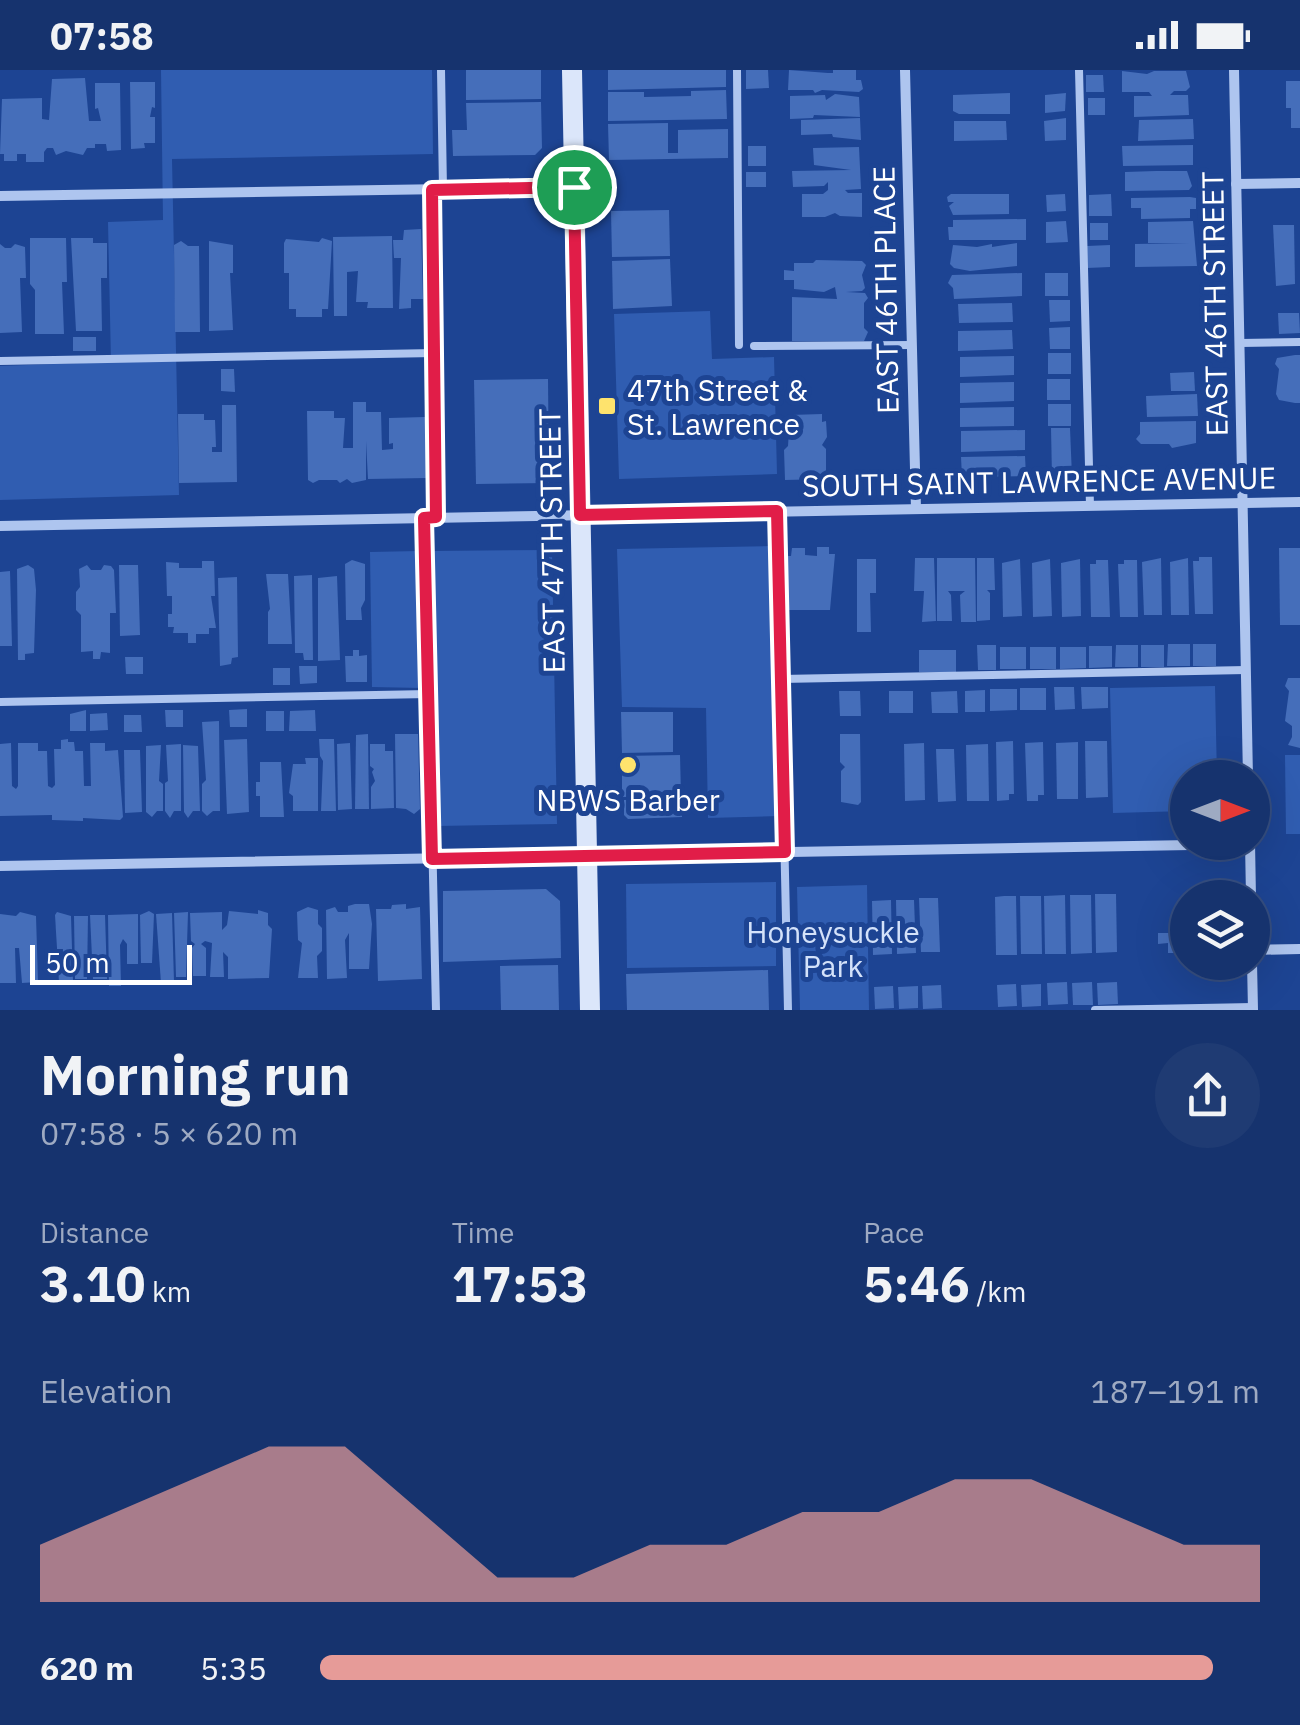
<!DOCTYPE html>
<html lang="en">
<head>
<meta charset="utf-8">
<style>
	:root { --surface:#16336e; --page:#1f3b73; --text:#f1f3f6; --muted:#9eaac2; --line:#354e81; --accent:#e69b98 }
	body { margin:0; font-family:"IBM Plex Sans",sans-serif; background:var(--page); color:var(--text); height:100vh; display:flex; flex-direction:column; font-size:38px; white-space:nowrap }
	* { box-sizing:border-box; margin:0 }
	p { font-size:32px; color:var(--muted) }
	.icon { flex:none; width:55px; height:55px; fill:none; stroke:currentColor; stroke-width:2; stroke-linecap:round; stroke-linejoin:round }
	.map { position:relative; height:940px; overflow:hidden }
	.details { display:flex; flex-direction:column; background:var(--surface); flex:1 }
	.details>* { flex:none }
	.needle { width:65px; rotate:90deg }
	.tools { position:absolute; left:1170px; top:690px; display:grid; gap:20px }
	.tools a { display:grid; place-items:center; width:100px; height:100px; border-radius:50%; background:var(--surface); box-shadow:0 10px 40px #0002,0 0 0 2px var(--line); font-size:50px }
	.scale { position:absolute; left:30px; bottom:25px; width:162px; box-sizing:border-box; padding-left:10px; border:5px solid #fff; border-top:0; font-size:28px; line-height:35px; white-space:nowrap; color:#fff; -webkit-text-stroke:8px #1d4493; paint-order:stroke }
	.pin { position:absolute; display:grid; place-items:center; width:85px; height:85px; color:#fff; margin:-42px; border:5px solid #fff; border-radius:50%; box-shadow:0 2px 10px #0007 }
	.round { display:grid; place-items:center; flex:none; width:105px; height:105px; border-radius:52px; background:var(--page) }
	.overview { display:flex; align-items:center; justify-content:space-between; height:170px; padding:0 40px }
	h1 { font-size:55px; font-weight:700; line-height:75px }
	.metrics { display:grid; grid-template-columns:repeat(3,1fr); gap:15px; height:170px; padding:10px 40px }
	.metrics div { display:grid; align-content:center }
	.metrics b { font-size:50px; font-weight:700 }
	.metrics small { font-size:28px; font-weight:400 }
	.metrics p { font-size:28px }
	.chart { height:280px; padding:20px 40px }
	.chart p { display:flex; justify-content:space-between }
	.chart svg { width:100%; height:180px; margin-top:10px; fill:var(--accent); opacity:.7 }
	ul { padding:0 40px; list-style:none; font-size:32px }
	li { display:grid; grid-template-columns:160px 120px 1fr; align-items:center; height:75px }
	li i { height:25px; border-radius:12px; background:var(--accent) }
	.status { display:flex; justify-content:space-between; align-items:center; height:70px; padding:0 50px; background:var(--surface); direction:ltr }
	.status svg { height:28px; fill:currentColor }
	.map>svg:first-child { display:block }
	.green { fill:#305db1 }
	.building { fill:#456eba }
	.lines { fill:none; stroke-linecap:round; stroke-linejoin:round }
	.service { stroke:#aec5ef; stroke-width:8 }
	.minor { stroke:#aec5ef; stroke-width:10 }
	.secondary { stroke:#dbe6fa; stroke-width:20 }
	.route-casing { stroke:#fff; stroke-width:20 }
	.route { stroke:#e11d48; stroke-width:12 }
	.poi-dot { fill:#fee36d; stroke:#1d4493; stroke-width:4 }
	.labels { text-anchor:middle; dominant-baseline:central; stroke-width:10; stroke-linejoin:round; paint-order:stroke }
	.street-label { font-size:30px; fill:#fff; stroke:#1d4493 }
	.poi-label { font-size:30px; fill:#fff; stroke:#1d4493; text-anchor:start }
	.park-label { font-size:30px; fill:#d4e2fa; stroke:#1d4493 }
</style>
</head>
<body>
<div class="status"><b>07:58</b><svg viewBox="0 0 49 12"><path d="M0 12V9h3v3zM5 12V6h3v6zM10 12V3h3v9zM15 12V0h3v12zM26 1h20v11H26zM47 4h2v5h-2z"/></svg></div>
<div class="map">
<svg width="1300" height="940" viewBox="0 0 1300 940">
	<rect width="100%" height="100%" fill="#1d4493"/>
	<g class="green">
		<path d="M161,0H432L433,84L172,89L179,425L0,430V296L111,292L108,152L163,150Z"/>
		<path d="M710,241L712,289L774,287L777,404L619,409L614,244Z"/>
		<path d="M772,476L779,746L708,748L706,638L622,637L617,479Z"/>
		<path d="M552,480L557,754L437,756L432,481Z"/>
		<path d="M419,481L422,618L372,617L370,482Z"/>
		<path d="M1215,616L1217,707L1188,708L1187,741L1113,743L1110,618Z"/>
		<path d="M1285,685H1300V764H1286Z"/>
		<path d="M776,812V896L627,898L626,814Z"/>
		<path d="M867,815L869,940H800L797,817Z"/>
	</g>
	<g class="building">
		<path d="M466,0H541V29L466,30Z"/>
		<path d="M608,0H726V17L608,20Z"/>
		<path d="M746,0H768L769,18L746,19Z"/>
		<path d="M789,0L828,3H833V0H856V10H861L863,19L859,22L822,20L815,23L813,20H788Z"/>
		<path d="M1122,1L1147,4L1154,1H1186L1190,17L1186,21H1174L1170,25H1188L1189,45L1134,47V26H1152L1149,22H1122Z"/>
		<path d="M1086,5H1103L1104,22H1086Z"/>
		<path d="M85,8L89,51H101L98,38L95,39V13H120L121,80L107,81L106,74H95V78H87L83,85L66,81L56,85L53,78H47L44,82V92H26V84H17V91H4V84H0L2,29L42,28V49L49,50L52,9Z"/>
		<path d="M1286,11H1300V58H1291V38H1286Z"/>
		<path d="M130,12H155V38L152,37L150,47H155V73H144L145,78L131,79Z"/>
		<path d="M726,20L727,49L608,51V22H644V27L691,26V21Z"/>
		<path d="M1010,23V44H959L953,41V25Z"/>
		<path d="M1066,23L1065,41L1045,43V25Z"/>
		<path d="M835,24L859,27L860,47L814,45L813,48L790,49V26L825,25L826,30Z"/>
		<rect x="1088" y="28" width="17" height="17"/>
		<path d="M541,32L542,78L535,85L453,86L452,60H467L466,33Z"/>
		<path d="M860,48L861,70L833,67L832,64L801,65V50Z"/>
		<path d="M1066,48V70L1045,71L1044,51Z"/>
		<path d="M1193,49L1194,69L1138,71L1139,50Z"/>
		<path d="M954,51H1006L1007,70L954,71Z"/>
		<path d="M668,53V83H678V60L728,59V88L609,90L608,54Z"/>
		<path d="M1193,75V95L1123,96L1122,76Z"/>
		<rect x="748" y="76" width="18" height="20"/>
		<path d="M859,77L861,119L845,120L848,123H862V147L840,146L835,143L825,147H802V124H823L828,120V112L824,116L793,117L792,101L851,100L814,95L813,78Z"/>
		<path d="M1156,101H1187L1192,116L1189,120L1125,121V102Z"/>
		<rect x="746" y="102" width="20" height="15"/>
		<path d="M951,124H1009V144L953,145L949,136L954,132H948L947,127Z"/>
		<path d="M1065,124L1066,141L1047,142L1046,125Z"/>
		<path d="M1111,124L1112,146H1089V125Z"/>
		<path d="M1190,127L1196,128V139H1190V148L1141,149V138H1131V128Z"/>
		<path d="M669,140L670,186L612,187L611,141Z"/>
		<path d="M1026,149V170H949L948,157H953V150Z"/>
		<path d="M1066,151L1068,172L1046,173V152Z"/>
		<path d="M1193,151L1197,196L1135,197V174L1189,173H1148V152Z"/>
		<rect x="1090" y="153" width="18" height="17"/>
		<path d="M1273,155H1294L1295,214L1276,216Z"/>
		<path d="M421,159L423,229H411V238L399,239L401,188H394L393,170H403L404,160Z"/>
		<path d="M392,166L393,238H367L368,232H356L358,201L347,202V246H334L333,167Z"/>
		<path d="M30,168H66L67,212H62L64,264H35V220L30,214Z"/>
		<path d="M71,168H93V173H107V208H101L102,261H76Z"/>
		<path d="M322,168L332,171L328,239H322V247H296V239H289V203H284V173L286,169L319,172Z"/>
		<path d="M181,171L188,176H199L200,262H175L174,175Z"/>
		<path d="M209,171L233,175V203H230L233,260L209,261Z"/>
		<path d="M1017,173V196L970,201L954,198L950,194L953,175L977,177L992,174V177Z"/>
		<path d="M0,174L5,178H11L15,174L25,177L26,208H20L22,262L0,263Z"/>
		<path d="M1110,175V197L1087,198V176Z"/>
		<path d="M670,189L672,236L613,239L612,191Z"/>
		<path d="M816,190L862,191L866,195L862,205L865,218L862,221L846,222L865,223L868,228L864,233V258L868,262L864,271H792V227L837,229L835,217L824,222L794,219V210H784V200L794,201V193H813Z"/>
		<path d="M1022,203V226L954,229L953,218L948,213L952,205Z"/>
		<rect x="1045" y="203" width="23" height="23"/>
		<path d="M1049,230H1070V251L1050,252Z"/>
		<path d="M1012,233L1013,252L959,253L958,234Z"/>
		<path d="M1278,243H1299L1300,263L1279,264Z"/>
		<path d="M1070,257V279H1050L1049,258Z"/>
		<path d="M1012,260L1013,279L958,281V261Z"/>
		<rect x="73" y="267" width="23" height="14"/>
		<rect x="1048" y="283" width="23" height="21"/>
		<path d="M1295,285H1300V333H1295L1279,330L1276,324L1279,299L1275,294L1277,288Z"/>
		<path d="M1014,286V305L960,307V287Z"/>
		<path d="M221,299H234L235,322L221,321Z"/>
		<path d="M1194,302L1195,321H1171L1170,303Z"/>
		<path d="M548,309L549,413L476,414L474,310Z"/>
		<rect x="1047" y="309" width="23" height="21"/>
		<path d="M1014,312V331L960,333V313Z"/>
		<path d="M1197,324L1198,346L1147,347L1146,326Z"/>
		<path d="M353,332H366V342H381L382,380L393,379V373L389,374V348L425,347L427,408L368,409L366,371V410L352,413L347,409L340,413L337,410H319L313,413L308,410L307,341H334V348H345L343,378H353Z"/>
		<rect x="1048" y="334" width="23" height="22"/>
		<path d="M222,335H236L237,412L179,413L178,344H204V350H215L216,377H212V382H222Z"/>
		<path d="M1014,337V356L960,357V338Z"/>
		<path d="M822,344V352L826,351L827,367L822,375L826,379V409L785,410L784,380L788,376L790,345Z"/>
		<path d="M1196,351V373L1172,378L1169,374H1141L1136,369L1140,364V352Z"/>
		<path d="M1051,358H1070L1072,407H1052Z"/>
		<path d="M1025,360V380L961,382V361Z"/>
		<path d="M1025,386L1026,406L962,407L961,387Z"/>
		<path d="M817,477H829V484H835L830,540H786L787,486H791L792,478H805V485L817,486Z"/>
		<path d="M1279,478H1300V555H1280Z"/>
		<path d="M1199,487H1212L1213,544H1195L1193,491H1199Z"/>
		<path d="M915,488H934L936,551L922,552L924,521H914Z"/>
		<path d="M937,488H975L976,552H961L960,525L965,521H948L951,525L952,551H937Z"/>
		<path d="M977,488H994L995,520H987L990,523V550L977,551Z"/>
		<path d="M1161,488L1162,545H1144L1142,492Z"/>
		<path d="M1188,488L1189,545H1171L1170,492Z"/>
		<path d="M857,489H876V523H870L871,562H857Z"/>
		<path d="M1020,489L1022,546L1003,547L1002,493Z"/>
		<path d="M1050,489L1052,546L1033,547L1032,493Z"/>
		<path d="M1080,489L1081,546L1062,547L1061,493Z"/>
		<path d="M352,490L365,494V530L361,538L362,550H346L345,494Z"/>
		<path d="M1096,490H1108L1110,547H1091L1090,494H1096Z"/>
		<path d="M1124,490H1137L1138,547H1120L1118,494H1124Z"/>
		<path d="M202,491H214L215,526H211L216,558H209V564H196V573H188V563H173L174,557H168V544H172V526H167L166,492L179,493V498H202Z"/>
		<path d="M28,495L34,499L36,520L34,583L25,584V590H18L17,499Z"/>
		<path d="M87,495L91,500H101L104,495L111,496L114,500L116,543H110V583L101,582L100,589H93V581L81,582V545L76,540V522L80,517L79,499Z"/>
		<path d="M119,495H138L140,565L120,566Z"/>
		<path d="M10,501L12,576H0V502Z"/>
		<path d="M266,504H288L292,574H268V542L270,539Z"/>
		<path d="M312,505L313,590H304L303,583H295L294,506Z"/>
		<path d="M337,506L340,590L318,591V508Z"/>
		<path d="M237,507L238,587L232,588L231,594L220,596L218,508Z"/>
		<path d="M1168,574H1190V596H1167Z"/>
		<rect x="1193" y="574" width="23" height="22"/>
		<path d="M977,575H996V600H978Z"/>
		<path d="M1116,575H1138V597H1115Z"/>
		<rect x="1141" y="575" width="23" height="22"/>
		<path d="M1089,576H1112V597L1089,598Z"/>
		<rect x="1000" y="577" width="26" height="22"/>
		<rect x="1030" y="577" width="26" height="22"/>
		<path d="M1060,577H1086V598L1060,599Z"/>
		<path d="M353,580H359V586L367,585V612H346L345,586H353Z"/>
		<rect x="919" y="580" width="37" height="22"/>
		<path d="M125,587H143V604H126Z"/>
		<path d="M299,596H317V613L300,614Z"/>
		<rect x="273" y="598" width="17" height="17"/>
		<path d="M1288,608H1300V678L1288,675L1292,667V656L1285,651L1289,621L1285,616Z"/>
		<path d="M1054,617H1074L1075,639L1055,640Z"/>
		<path d="M1081,617H1108V638L1082,639Z"/>
		<rect x="1020" y="618" width="26" height="22"/>
		<path d="M990,619H1017V640L990,641Z"/>
		<path d="M985,620V642H965V621Z"/>
		<path d="M839,621H860L861,646H840Z"/>
		<rect x="889" y="621" width="24" height="22"/>
		<path d="M957,621L958,643H932L931,622Z"/>
		<path d="M247,639V657H230L229,640Z"/>
		<path d="M86,640V661H70V644Z"/>
		<path d="M165,640H183V657H166Z"/>
		<path d="M315,640L316,661H289L290,641Z"/>
		<rect x="266" y="641" width="18" height="20"/>
		<path d="M621,642H673V682L622,683Z"/>
		<path d="M107,643L108,660L90,661V644Z"/>
		<path d="M124,645H141L142,662H124Z"/>
		<path d="M219,651L220,741H213L207,746L202,741V714L206,710L202,652Z"/>
		<path d="M368,664L369,739H355L356,665Z"/>
		<path d="M395,664H418L420,739L414,744L406,739L396,738Z"/>
		<path d="M840,664H860L861,732L858,735L841,732V701L845,697L840,692Z"/>
		<path d="M68,669V672H74L75,681H83L84,716H91L90,673H105V681L118,680L123,747L120,750L83,748V751L52,750V745L0,746V674L11,673L12,716L16,719L18,716V673H38V681H47L48,716L52,718L55,715L54,679H61V670Z"/>
		<path d="M247,669L249,742L227,744L224,670Z"/>
		<path d="M319,669H334L336,741H321L323,691L320,686Z"/>
		<path d="M1013,671L1014,724H1009V730L997,731L996,672Z"/>
		<path d="M1085,671H1107L1108,727L1086,728Z"/>
		<path d="M1043,672L1044,725H1038V731H1027L1025,673Z"/>
		<path d="M1078,672V729H1057L1056,673Z"/>
		<path d="M350,673L352,739L338,740L337,674Z"/>
		<path d="M924,673L925,730L905,731L904,674Z"/>
		<path d="M181,674V741H174L170,748L165,741V713L168,711L166,675Z"/>
		<path d="M370,674H385V681H393L394,738L371,739V717L375,711L372,702L374,699L370,696Z"/>
		<path d="M988,674L989,731H967L966,675Z"/>
		<path d="M161,675L159,711L163,714V741H157L152,747L146,742V676Z"/>
		<path d="M183,675L198,676L200,741H193L188,748L184,742Z"/>
		<path d="M936,679H954L956,731L938,732Z"/>
		<path d="M124,680H140L142,742L125,743Z"/>
		<path d="M680,685L681,726L622,727V686Z"/>
		<path d="M305,688H318V741H293V726L289,723L293,694H306Z"/>
		<path d="M260,692H281L284,747H260V726H256V712H260Z"/>
		<path d="M682,728V747L628,749L624,745V730Z"/>
		<path d="M546,819L560,831L561,888L443,892V821Z"/>
		<path d="M1095,824H1116L1117,882L1096,883Z"/>
		<path d="M1065,825L1066,884H1045L1044,826Z"/>
		<path d="M1070,825H1091L1092,883L1071,884Z"/>
		<path d="M1004,826H1016L1017,885H996L995,827Z"/>
		<path d="M1020,826H1041L1042,884H1021Z"/>
		<path d="M919,828H938L940,882H921Z"/>
		<path d="M891,830L892,884L873,885L872,831Z"/>
		<path d="M896,830H914L916,883L897,884Z"/>
		<path d="M355,834H369L372,854L369,899H349V863L345,870L347,908L327,909L326,840L335,837L338,842H348V836Z"/>
		<path d="M406,834V839L420,837L422,909L378,911L376,839H391L392,835Z"/>
		<path d="M308,837L318,840V854L322,858V881L317,886L318,908H298L302,873L298,870L297,842Z"/>
		<path d="M258,840L268,843V855L272,859L269,908L228,909V887L223,882L224,907H210L212,873L205,871L201,874L206,878V906H193L192,878L195,874L191,871L190,843L222,842V860L227,855L229,841L258,844Z"/>
		<path d="M149,841L154,844L152,893H141L140,845Z"/>
		<path d="M20,842L36,846L38,912L22,913L19,878H15L16,913H0V844L16,846Z"/>
		<path d="M57,842L71,846L73,912H59L55,845Z"/>
		<path d="M188,842L186,907H176L174,843Z"/>
		<path d="M172,843L174,912L161,913L156,844Z"/>
		<path d="M138,844V894H127V874L123,869L120,875L121,916H109L108,845Z"/>
		<path d="M90,845H105L107,909H93Z"/>
		<path d="M74,846H88L87,909H75Z"/>
		<path d="M1158,863H1188V883H1168V873L1158,874Z"/>
		<path d="M558,895L559,940H501L500,896Z"/>
		<path d="M768,900L769,940H627L626,904Z"/>
		<path d="M1067,912L1068,934L1048,935L1047,913Z"/>
		<path d="M1092,912L1093,935H1073L1072,913Z"/>
		<path d="M1117,912L1118,934L1098,935L1097,913Z"/>
		<path d="M1016,914L1017,936L998,937L997,915Z"/>
		<path d="M1041,914V936L1022,937L1021,915Z"/>
		<path d="M941,915L942,938L923,939L922,916Z"/>
		<path d="M893,916L894,938L875,939L874,917Z"/>
		<path d="M918,916V938L899,939L898,917Z"/>
	</g>
	<g class="lines">
		<g class="service">
			<path d="M441,0L443,119"/>
			<path d="M737,0L739,275"/>
			<path d="M1079,0L1090,436"/>
			<path d="M433,119L436,447"/>
			<path d="M1240,273L1300,272"/>
			<path d="M754,276L912,275"/>
			<path d="M0,291L435,283"/>
			<path d="M777,441L788,940"/>
			<path d="M425,448L436,940"/>
			<path d="M781,609L1246,600"/>
			<path d="M0,632L429,624"/>
			<path d="M1095,940L1253,937"/>
		</g>
		<g class="minor">
			<path d="M905,0L916,439"/>
			<path d="M1234,0L1248,708"/>
			<path d="M1236,114L1300,113"/>
			<path d="M0,126L574,117"/>
			<path d="M0,456L1300,432"/>
			<path d="M1250,772L1251,828"/>
			<path d="M0,796L1250,774"/>
			<path d="M1252,880L1300,879"/>
			<path d="M1252,892L1253,940"/>
		</g>
		<path class="secondary" d="M572,0L590,940"/>
	</g>
	<g class="lines">
		<g class="route-casing">
			<path id="route" d="M574,117L580,445L777,441L785,782L432,789L424,448L436,447L432,120Z"/>
		</g>
		<use href="#route" class="route"/>
	</g>
	<g class="poi-dot">
		<rect x="597" y="326" width="20" height="20" rx="5"/>
		<circle cx="628" cy="695" r="10"/>
	</g>
	<g class="labels">
		<g class="street-label">
			<text transform="translate(885 220) rotate(-91)">EAST 46TH PLACE</text>
			<text transform="translate(1214 234) rotate(-91)">EAST 46TH STREET</text>
			<text transform="translate(1039 411) rotate(-1)">SOUTH SAINT LAWRENCE AVENUE</text>
			<text transform="translate(551 471) rotate(-91)">EAST 47TH STREET</text>
		</g>
		<g class="poi-label">
			<text x="627" y="319">47th Street &amp;<tspan x="627" dy="34">St. Lawrence</tspan></text>
			<text x="628" y="729" text-anchor="middle">NBWS Barber</text>
		</g>
		<g class="park-label">
			<text x="833" y="861">Honeysuckle<tspan x="833" dy="34">Park</tspan></text>
		</g>
	</g>
</svg>
<div class="tools">
<a><svg class="needle" viewBox="-14 -14 28 28"><path d="M0-13l5 13h-10z" fill="#e53935"/><path d="M0 13l5-13h-10z" fill="#9eaac2"/></svg></a>
<a><svg class="icon" aria-label="layers" viewBox="0 0 24 24"><path d="M12 4l9 5-9 5-9-5zM3 14l9 5 9-5"/></svg></a>
</div>
<div class="scale">50 m</div>
<div class="pin" style="left:574px;top:117px;background:#1e9e55"><svg class="icon" aria-label="arrive" viewBox="0 0 24 24"><path d="M6 21V4h12l-3 4 3 4H6"/></svg></div>
</div>
<section class="details">
<div class="overview"><div><h1>Morning run</h1><p>07:58 · 5 × 620 m</p></div><a class="round"><svg class="icon" aria-label="share" viewBox="0 0 24 24"><path d="M12 15V3M7 8l5-5 5 5M5 13v7h14v-7"/></svg></a></div>
<div class="metrics">
<div><p>Distance</p><b>3.10<small> km</small></b></div>
<div><p>Time</p><b>17:53</b></div>
<div><p>Pace</p><b>5:46<small> /km</small></b></div>
</div>
<div class="chart"><p><span>Elevation</span>187–191 m</p>
<svg viewBox="0 0 160 44" preserveAspectRatio="none"><path d="M0 44V30L10 22L20 14L30 6L40 6L50 22L60 38L70 38L80 30L90 30L100 22L110 22L120 14L130 14L140 22L150 30L160 30V44z"/></svg>
</div>
<ul>
<li><b>620 m</b>5:35<i style="width:95%"></i></li>
</ul>
</section>
</body>
</html>
